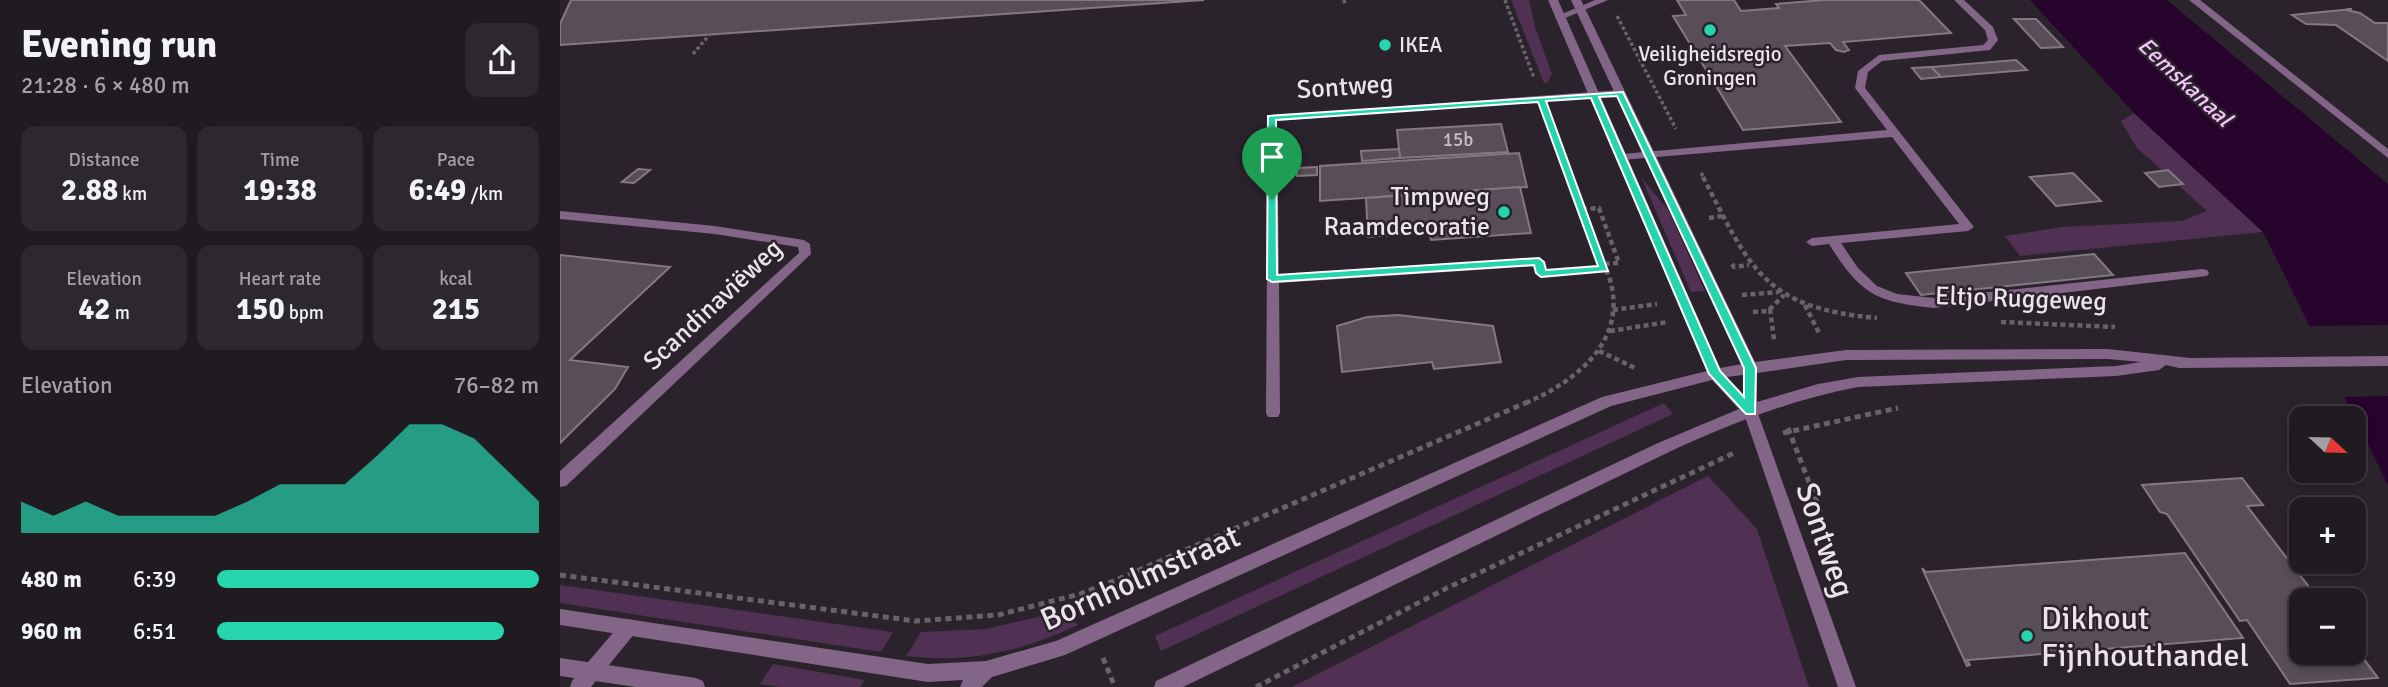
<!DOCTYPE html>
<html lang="en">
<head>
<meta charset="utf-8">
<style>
	:root { --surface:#201a21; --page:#2d272e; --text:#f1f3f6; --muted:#a2a1a5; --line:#3d383f; --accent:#26d5ae }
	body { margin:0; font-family:Signika,sans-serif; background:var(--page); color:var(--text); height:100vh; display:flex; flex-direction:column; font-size:26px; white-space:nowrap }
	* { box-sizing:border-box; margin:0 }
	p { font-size:23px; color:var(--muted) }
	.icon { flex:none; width:38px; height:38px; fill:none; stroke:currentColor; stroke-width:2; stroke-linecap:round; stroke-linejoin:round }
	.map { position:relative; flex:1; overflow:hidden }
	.details { display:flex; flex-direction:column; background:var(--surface); width:560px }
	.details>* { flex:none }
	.needle { width:46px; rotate:112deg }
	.tools { position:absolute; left:1729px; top:406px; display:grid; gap:14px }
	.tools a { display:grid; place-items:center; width:77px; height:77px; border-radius:14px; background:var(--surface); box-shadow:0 4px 10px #0003,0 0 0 2px var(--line); font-size:35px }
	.pin { position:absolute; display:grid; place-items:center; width:60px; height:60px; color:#fff; margin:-72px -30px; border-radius:50% 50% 50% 0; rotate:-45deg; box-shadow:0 0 7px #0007 }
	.pin .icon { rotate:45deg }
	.round { display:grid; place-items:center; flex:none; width:74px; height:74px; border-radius:14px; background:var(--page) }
	.headline { display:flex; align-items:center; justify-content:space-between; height:119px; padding:0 21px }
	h1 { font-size:38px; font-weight:700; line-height:52px }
	.stats { display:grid; grid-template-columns:repeat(3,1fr); gap:10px; height:119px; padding:7px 21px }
	.stats div { display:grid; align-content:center; border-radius:14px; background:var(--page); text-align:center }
	.stats b { font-size:30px; font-weight:700 }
	.stats small { font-size:19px; font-weight:400 }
	.stats p { font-size:19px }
	.chart { height:196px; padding:14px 21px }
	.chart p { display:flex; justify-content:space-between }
	.chart svg { width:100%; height:126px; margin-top:7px; fill:var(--accent); opacity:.7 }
	ul { padding:0 21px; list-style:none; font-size:23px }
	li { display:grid; grid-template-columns:112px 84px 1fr; align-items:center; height:52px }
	li i { height:18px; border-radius:9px; background:var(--accent) }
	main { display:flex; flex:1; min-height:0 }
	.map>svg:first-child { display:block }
	.green { fill:#503154 }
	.water { fill:#27042c }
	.pier { fill:#2b232c }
	.building { fill:#574e58; stroke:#827983; stroke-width:2 }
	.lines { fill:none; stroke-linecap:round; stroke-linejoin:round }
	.path-far2 { stroke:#69626a; stroke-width:3.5; stroke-dasharray:3.5 2.5; stroke-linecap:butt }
	.path-far1 { stroke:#69626a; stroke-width:4.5; stroke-dasharray:5 3.5; stroke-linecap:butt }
	.path { stroke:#69626a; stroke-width:5; stroke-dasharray:6 4.5; stroke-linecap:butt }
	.service { fill:#836587; fill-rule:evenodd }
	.minor { fill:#836587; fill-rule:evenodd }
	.tertiary { fill:#836587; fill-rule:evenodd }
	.route { fill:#26d5ae; stroke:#fff; stroke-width:2; fill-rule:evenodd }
	.poi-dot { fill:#26d5ae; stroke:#2b232c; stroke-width:2.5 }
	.labels { text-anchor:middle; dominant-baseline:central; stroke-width:5; stroke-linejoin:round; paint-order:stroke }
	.far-number-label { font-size:19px; fill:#c6bfc6 }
	.far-poi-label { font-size:21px; fill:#ebe5eb; stroke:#2b232c; text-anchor:start }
	.far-water-label { font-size:23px; font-style:italic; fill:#f5c4fb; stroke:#2b232c }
	.street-label { font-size:26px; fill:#ebe5eb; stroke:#2b232c }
	.poi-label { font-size:26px; fill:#ebe5eb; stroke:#2b232c; text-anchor:end }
	.near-street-label { font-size:32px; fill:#ebe5eb; stroke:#2b232c }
	.near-poi-label { font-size:32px; fill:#ebe5eb; stroke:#2b232c; text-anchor:start }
</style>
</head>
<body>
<main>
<section class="details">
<div class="headline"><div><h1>Evening run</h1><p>21:28 · 6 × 480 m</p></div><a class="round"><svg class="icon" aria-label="share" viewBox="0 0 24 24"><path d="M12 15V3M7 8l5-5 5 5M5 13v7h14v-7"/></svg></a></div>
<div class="stats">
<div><p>Distance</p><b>2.88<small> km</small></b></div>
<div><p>Time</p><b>19:38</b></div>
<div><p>Pace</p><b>6:49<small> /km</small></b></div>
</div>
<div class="stats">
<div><p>Elevation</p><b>42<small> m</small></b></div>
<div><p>Heart rate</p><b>150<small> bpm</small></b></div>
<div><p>kcal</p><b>215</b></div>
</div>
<div class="chart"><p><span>Elevation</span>76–82 m</p>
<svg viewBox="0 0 160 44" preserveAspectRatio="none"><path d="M0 44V33L10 38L20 33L30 38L40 38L50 38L60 38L70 33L80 27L90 27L100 27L110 17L120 6L130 6L140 11L150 22L160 33V44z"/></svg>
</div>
<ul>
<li><b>480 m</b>6:39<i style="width:100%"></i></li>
<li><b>960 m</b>6:51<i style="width:89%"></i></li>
</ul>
</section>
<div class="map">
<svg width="1828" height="687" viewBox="0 0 1828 687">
	<rect width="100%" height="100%" fill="#2b232c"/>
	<g class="green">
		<path d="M951,0H969L975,27L992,74L987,83H984Z"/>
		<path d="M1574,113L1703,232L1460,256L1445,236L1502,227L1622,221L1647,211L1577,148L1561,121Z"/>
		<path d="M1081,177L1108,210L1145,291L1131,292Z"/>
		<path d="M1104,403L1113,414L601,651L595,636Z"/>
		<path d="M1148,476L1197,529L1249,687H732Z"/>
		<path d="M0,585L333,632L321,652L0,603Z"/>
		<path d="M498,612L507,614L518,625C461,652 408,663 346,656L361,632L426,629Z"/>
		<path d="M213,664L305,680L300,687H220L200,684Z"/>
	</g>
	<path class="water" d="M1470,0H1607L1828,184V485L1703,232L1574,113Z"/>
	<path class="pier" d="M1828,325V396L1781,397L1744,326Z"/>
	<g class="building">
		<path d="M11,0H644L0,45V24Z"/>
		<path d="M1117,0H1174L1181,11L1219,8L1216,4L1264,0H1359L1391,33L1283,42L1289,50L1284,52L1276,50L1270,43L1225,46L1281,122L1183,130L1113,16L1126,15Z"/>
		<path d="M1792,9L1786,10L1800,13L1815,23H1828V61L1776,25L1746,24L1732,15Z"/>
		<path d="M1454,19H1476L1503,47L1481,48Z"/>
		<path d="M1456,60L1467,70L1381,77L1371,67Z"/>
		<path d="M1371,67L1381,77L1361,79L1352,68Z"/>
		<path d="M941,124L948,152L840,158L837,130Z"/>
		<path d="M839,149L840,158L802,161L801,151Z"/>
		<path d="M959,153L967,187L760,201V166Z"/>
		<path d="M757,167V175L737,176V168Z"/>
		<path d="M78,169L90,170L74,183L62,182Z"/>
		<path d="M1608,170L1623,184L1599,187L1585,173Z"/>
		<path d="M1513,173L1541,201L1496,206L1470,177Z"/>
		<path d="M960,187L971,233L871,240L869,232L808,237L806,198Z"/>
		<path d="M1534,254L1553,275L1361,295L1346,273Z"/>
		<path d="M0,255L110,267L10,360L68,367L55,389L0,443Z"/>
		<path d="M838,315L933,326L941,362L874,369L872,362L782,372L777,326L807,317Z"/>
		<path d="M1682,478L1703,505L1687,506L1759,600H1741V653H1794V646L1818,678L1730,684L1687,620L1680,621L1607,514L1600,512L1582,485Z"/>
		<path d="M1625,553L1683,638L1407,660L1410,665L1407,666L1362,568L1366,572Z"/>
	</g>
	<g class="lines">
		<g class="path-far2">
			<path d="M784,0L785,5"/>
			<path d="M945,0L974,78"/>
			<path d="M1057,16L1116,129"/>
			<path d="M133,54L150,34"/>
			<path d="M989,119L1011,178"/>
			<path d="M1141,173L1144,178"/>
		</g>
		<g class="path-far1">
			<path d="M1143,177C1191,270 1204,308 1317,318"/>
			<path d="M1022,209L1039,208L1059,263L1043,264"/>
			<path d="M1149,218L1163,216"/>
			<path d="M1172,264L1174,267L1189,265"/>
			<path d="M1000,272L1045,269"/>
			<path d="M1182,295L1219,292"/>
			<path d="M1245,305L1260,335"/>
			<path d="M1210,309L1214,340"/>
			<path d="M1053,310L1097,304"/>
			<path d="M1193,312L1208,311L1224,295"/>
			<path d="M1441,322L1555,327"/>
			<path d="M1050,331L1108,322"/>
			<path d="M1039,351L1075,368"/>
			<path d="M966,403C1012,383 1063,346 1052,288C1050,276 1043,264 1039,252C1029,227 1020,202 1010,177"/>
		</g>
		<g class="path">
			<path d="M1228,428L1261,513L1259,521"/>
			<path d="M1223,433L1338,408"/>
			<path d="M0,575L356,621L438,615L520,594L556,580L970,401"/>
			<path d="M543,658L555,687"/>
			<path d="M696,687L887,588L1176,452"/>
		</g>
		<g class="service">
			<path d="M1035,0H1048L1003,19L995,17Z"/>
			<path d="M1394,0H1404L1433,27L1438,40L1430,50L1322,61L1308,72L1305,88L1414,227L1408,231L1281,243L1298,268L1317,286L1337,294L1374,298L1642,269L1647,270L1649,273L1647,276L1374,308C1316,302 1301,295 1269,244L1252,246L1246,242L1252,238L1399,224L1332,137L1062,160L1056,157L1062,154L1327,130L1295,88L1298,71L1319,55L1423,45L1428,40L1425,30Z"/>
			<path d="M1060,90L1065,93L1064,95L717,121L719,274L979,258L985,262L979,266L719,283L720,413L718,417H708L706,413L708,116Z"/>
			<path d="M69,619L75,621L78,627L75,633L31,687H10L12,681L63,621Z"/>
		</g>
		<g class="minor">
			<path d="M1629,0H1640L1828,149V158Z"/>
			<path d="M0,211L155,226L244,240L250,244L251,254L6,486L0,487V471L239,253L238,247L155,234L0,219Z"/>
			<path d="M1190,405L1195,407L1197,411L1296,687H1278L1183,411L1185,407Z"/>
		</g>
		<g class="tertiary">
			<path d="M988,0H998L1160,368L1182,364L1011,0H1021L1195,362L1286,350L1548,349L1630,358L1828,356V366L1619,368L1606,365L1599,370L1556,376L1298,387C1231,400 1171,423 1109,452L623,687H594L596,681L1098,443L1179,409L1152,380L1051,406L505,655L432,677L422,687H400L403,680L368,682L0,625V609L368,664L426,661L496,641L1042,397L1147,371ZM1548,359L1581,362L1556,366L1298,377L1258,384L1197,402V373L1286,360ZM1183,375V394L1166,377Z"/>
			<path d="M0,658L136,678L143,681L145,687H76L0,676Z"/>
		</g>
	</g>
	<path class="route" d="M1063,92L1196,368L1195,414H1186L1149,374L1031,98L986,101L1048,271L981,277L976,273L974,265L712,282L707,279L708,116ZM1057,96L1184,368V397L1160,371L1039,97ZM978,102L1038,266L986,270L984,262L979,258L717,275L716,120Z"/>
	<g class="poi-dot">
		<circle cx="1150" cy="30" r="7"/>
		<circle cx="825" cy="45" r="7"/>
		<circle cx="944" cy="212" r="7"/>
		<circle cx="1467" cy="636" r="7"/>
	</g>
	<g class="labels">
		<g class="far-number-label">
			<text x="898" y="140">15b</text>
		</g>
		<g class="far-poi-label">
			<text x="839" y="45">IKEA</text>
			<text x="1150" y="54" text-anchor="middle">Veiligheidsregio<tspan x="1150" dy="24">Groningen</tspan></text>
		</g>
		<g class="far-water-label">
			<text transform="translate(1625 82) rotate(43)">Eemskanaal</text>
		</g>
		<g class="street-label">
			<text transform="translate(785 87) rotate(-4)">Sontweg</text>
			<text transform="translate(1461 299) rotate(2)">Eltjo Ruggeweg</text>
			<text transform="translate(153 305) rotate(-43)">Scandinaviëweg</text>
		</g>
		<g class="poi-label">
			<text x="930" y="197">Timpweg<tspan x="930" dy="30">Raamdecoratie</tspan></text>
		</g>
		<g class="near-street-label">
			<text transform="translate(1265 540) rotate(71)">Sontweg</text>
			<text transform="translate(580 578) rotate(-24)">Bornholmstraat</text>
		</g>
		<g class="near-poi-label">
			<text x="1481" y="618">Dikhout<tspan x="1481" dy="37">Fijnhouthandel</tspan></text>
		</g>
	</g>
</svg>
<div class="tools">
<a><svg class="needle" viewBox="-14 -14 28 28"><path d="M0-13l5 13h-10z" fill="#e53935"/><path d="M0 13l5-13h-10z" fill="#a2a1a5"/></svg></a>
<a>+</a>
<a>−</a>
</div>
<div class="pin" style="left:712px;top:199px;background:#1e9e55"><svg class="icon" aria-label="arrive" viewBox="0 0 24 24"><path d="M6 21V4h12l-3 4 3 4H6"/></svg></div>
</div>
</main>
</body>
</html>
